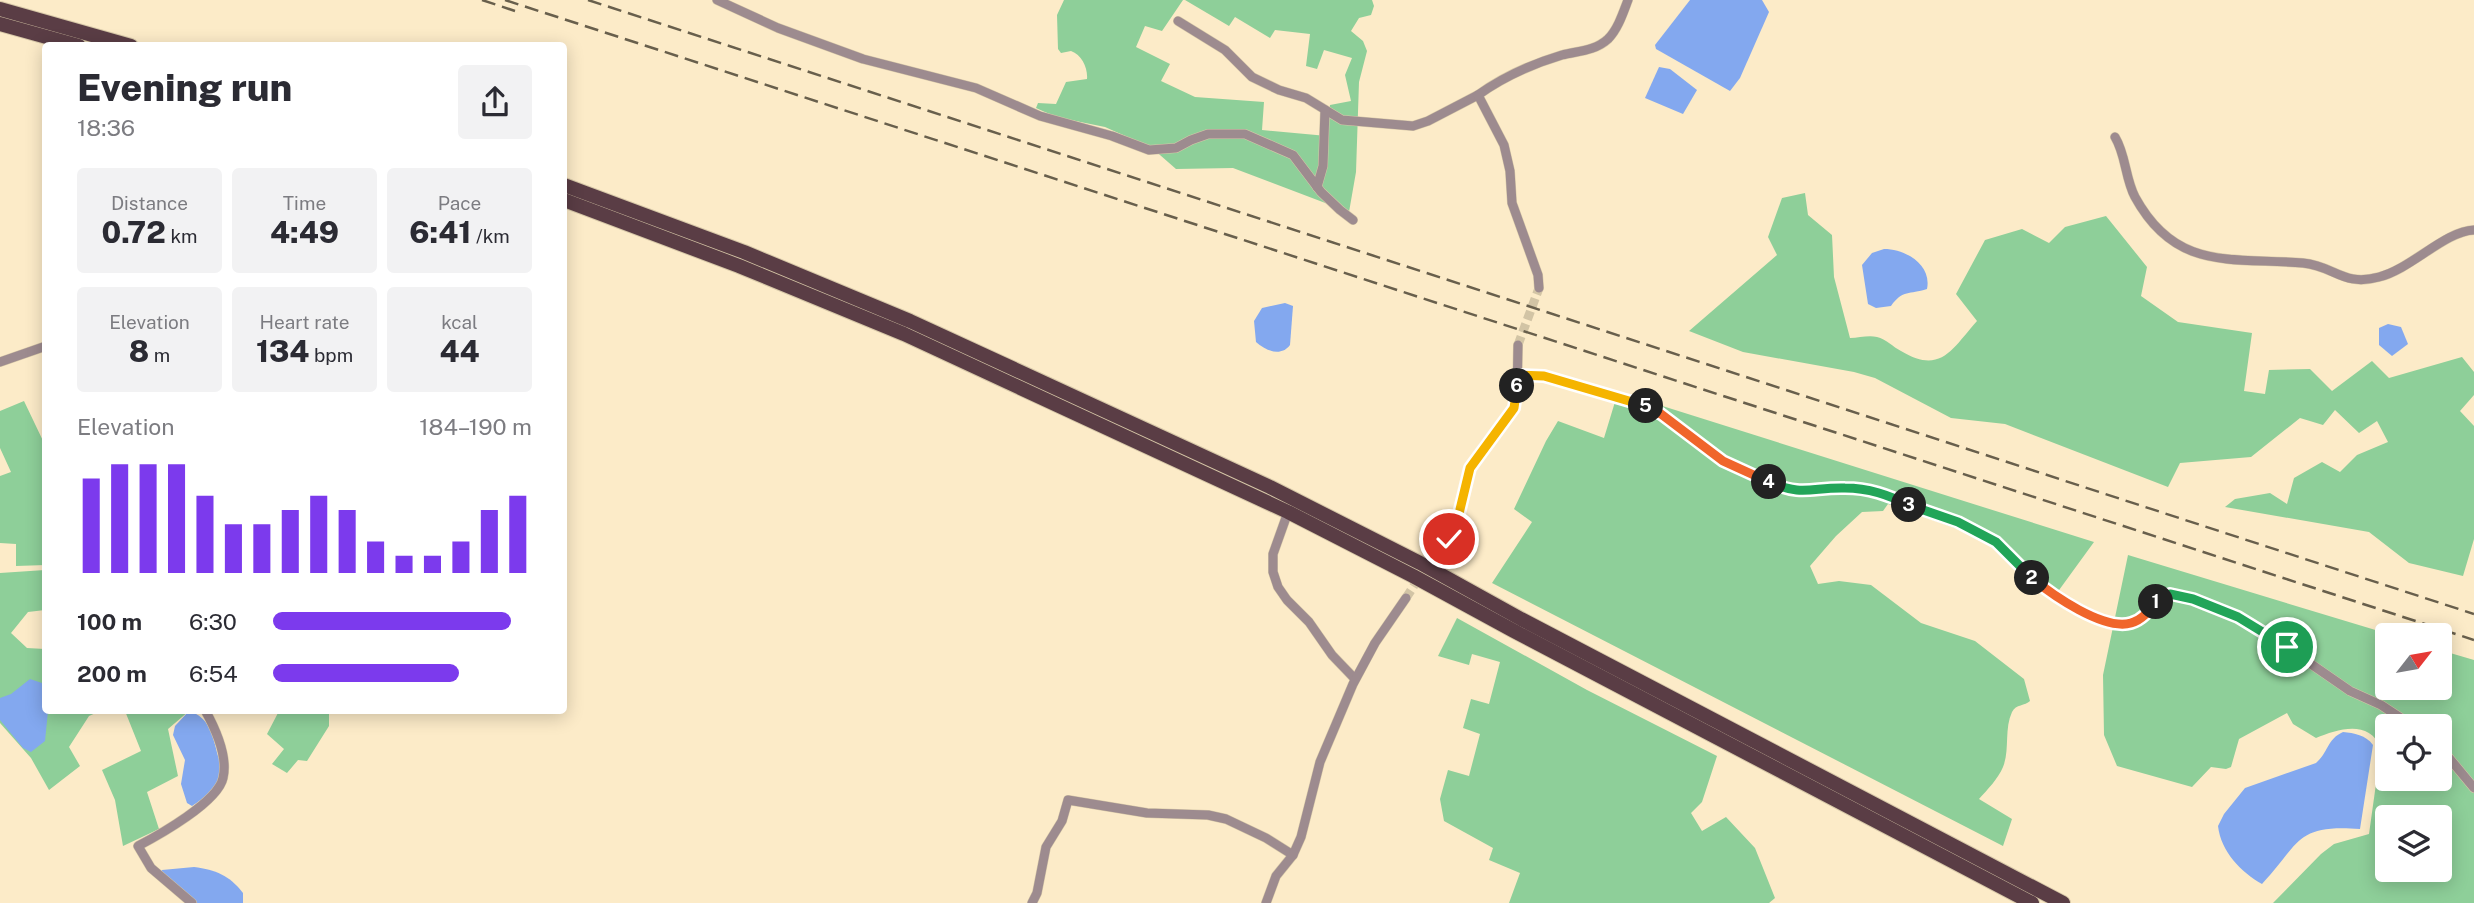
<!DOCTYPE html>
<html lang="en">
<head>
<meta charset="utf-8">
<style>
	:root { --surface:#fff; --page:#f2f2f3; --text:#2b2b33; --muted:#7c7c81; --accent:#7c3aed }
	body { margin:0; font-family:"Public Sans",sans-serif; background:var(--page); color:var(--text); height:100vh; display:flex; flex-direction:column; font-size:26px; white-space:nowrap }
	* { box-sizing:border-box; margin:0 }
	p { font-size:23px; color:var(--muted) }
	.icon { flex:none; width:38px; height:38px; fill:none; stroke:currentColor; stroke-width:2; stroke-linecap:round; stroke-linejoin:round }
	.map { position:relative; flex:1; overflow:hidden }
	.side { position:absolute; left:42px; top:42px; width:525px; height:672px; display:flex; flex-direction:column; background:var(--surface); border-radius:7px; box-shadow:0 4px 18px #0003 }
	.side>* { flex:none }
	.needle { width:46px; rotate:59deg }
	.buttons { position:absolute; left:2375px; top:623px; display:grid; gap:14px }
	.buttons a { display:grid; place-items:center; width:77px; height:77px; border-radius:7px; background:var(--surface); box-shadow:0 4px 18px #0003; font-size:35px }
	.pin { position:absolute; display:grid; place-items:center; width:60px; height:60px; color:#fff; margin:-30px; border:4px solid #fff; border-radius:50%; box-shadow:0 2px 7px #0007 }
	.km { position:absolute; width:35px; height:35px; margin:-18px; border-radius:50%; background:#222; color:#fff; font-size:19px; line-height:35px; text-align:center }
	.round { display:grid; place-items:center; flex:none; width:74px; height:74px; border-radius:7px; background:var(--page) }
	.head { display:flex; align-items:center; justify-content:space-between; height:119px; padding:0 35px }
	h1 { font-size:38px; font-weight:800; line-height:52px }
	.metrics { display:grid; grid-template-columns:repeat(3,1fr); gap:10px; height:119px; padding:7px 35px }
	.metrics div { display:grid; align-content:center; border-radius:7px; background:var(--page); text-align:center }
	.metrics b { font-size:30px; font-weight:800 }
	.metrics small { font-size:19px; font-weight:400 }
	.metrics p { font-size:19px }
	.chart { height:196px; padding:14px 35px }
	.chart p { display:flex; justify-content:space-between }
	.chart svg { width:100%; height:126px; margin-top:7px; stroke:var(--accent); stroke-width:6 }
	ul { padding:0 35px; list-style:none; font-size:23px }
	li { display:grid; grid-template-columns:112px 84px 1fr; align-items:center; height:52px }
	li i { height:18px; border-radius:9px; background:var(--accent) }
	.map>svg:first-child { display:block }
	.green { fill:#8ecf99; fill-rule:evenodd }
	.water { fill:#83a8ef }
	.lines { fill:none; stroke-linecap:round; stroke-linejoin:round }
	.street-tunnel { stroke:#d2c4a5; stroke-width:9; stroke-dasharray:9 4.5; stroke-linecap:butt }
	.street-casing { stroke:#d7c8a8; stroke-width:10 }
	.primary-casing { stroke:#d7c8a8; stroke-width:16 }
	.street { stroke:#9d8b8f; stroke-width:9 }
	.primary { stroke:#5a3d45; stroke-width:14 }
	.rail { stroke:#685f4c; stroke-width:2.5; stroke-dasharray:14 7; stroke-linecap:butt }
	.split-1-casing { stroke:#fff; stroke-width:14 }
	.split-2-casing { stroke:#fff; stroke-width:14 }
	.split-3-casing { stroke:#fff; stroke-width:14 }
	.split-4-casing { stroke:#fff; stroke-width:14 }
	.split-5-casing { stroke:#fff; stroke-width:14 }
	.split-6-casing { stroke:#fff; stroke-width:14 }
	.split-7-casing { stroke:#fff; stroke-width:14 }
	.split-1 { stroke:#22a559; stroke-width:9 }
	.split-2 { stroke:#f0652b; stroke-width:9 }
	.split-3 { stroke:#22a559; stroke-width:9 }
	.split-4 { stroke:#22a559; stroke-width:9 }
	.split-5 { stroke:#f0652b; stroke-width:9 }
	.split-6 { stroke:#f5b400; stroke-width:9 }
	.split-7 { stroke:#f5b400; stroke-width:9 }
</style>
</head>
<body>
<div class="map">
<svg width="2474" height="903" viewBox="0 0 2474 903">
	<rect width="100%" height="100%" fill="#fcebc8"/>
	<g class="green">
		<path d="M1064,0H1183L1162,31L1145,26L1136,47L1170,64L1161,81L1195,97L1264,102L1262,130L1327,136L1330,105L1351,101L1345,75L1352,58L1324,50L1317,69L1306,66L1310,34L1275,30L1270,38L1235,17L1229,26L1185,0H1372L1374,6L1371,15L1359,18L1351,31L1363,41L1367,51L1359,82L1356,172L1349,212L1233,168L1176,169L1152,148L1105,127L1056,117L1036,108L1038,103L1056,104L1066,82L1087,79C1088,68 1082,55 1071,51L1061,53L1058,49L1057,15Z"/>
		<path d="M1805,193L1808,215L1832,235L1834,277L1850,338C1859,338 1868,335 1877,337C1886,339 1893,347 1901,351C1941,375 1952,349 1977,321L1956,294L1985,240L2022,229L2049,243L2065,227L2106,216L2147,267L2141,296L2178,322L2252,333L2244,391L2265,394L2269,370L2310,369L2332,391L2372,361L2389,378L2462,357L2474,372V395L2460,411L2474,426V539L2463,576L2409,563L2369,532L2225,507L2235,499L2270,493L2287,504L2294,478L2322,462L2340,472L2357,455L2388,442L2377,421L2359,433L2335,410L2323,425L2300,418L2251,457L2180,463L2168,487L2005,424L1951,418L1875,378L1854,372L1743,352L1689,331L1777,255L1768,237L1782,198Z"/>
		<path d="M1618,392L2094,542L2054,597L2036,586L1999,550L1983,538L1888,504L1883,511L1862,512L1836,536L1810,566L1818,584L1839,581L1871,585L1921,623L1975,641L2024,679L2030,701C2025,706 2016,704 2012,712C2004,729 2010,750 2003,767C1998,779 1987,790 1979,799L2012,819L2003,846L1492,583L1532,522L1514,509L1546,441L1558,421L1604,438Z"/>
		<path d="M24,401L45,445L46,565L16,566V544L0,543V476L11,472L0,448V411Z"/>
		<path d="M2128,555L2392,635H2387V688H2440V650L2474,660V903H2273L2321,854L2334,844L2369,834L2381,748C2369,719 2338,729 2316,738L2293,724L2287,713L2239,739L2231,767L2226,769L2211,767L2192,787L2117,766L2104,735L2103,675ZM2387,726H2440V779H2387ZM2387,817H2440V870H2387Z"/>
		<path d="M45,570V610L28,612L11,633L27,648L45,649L46,710L100,711L89,716L69,747L80,766L49,790L31,758L0,723V573Z"/>
		<path d="M1457,618L1587,690L1717,756L1702,802L1691,813L1702,831L1726,817L1755,848L1775,898L1769,903H1509L1520,873L1489,860L1493,848L1444,821L1440,799L1448,770L1469,776L1480,734L1463,728L1471,699L1489,704L1500,662L1472,654L1469,665L1438,656Z"/>
		<path d="M125,711H189L168,729L178,776L147,792L159,829L123,846L115,800L102,770L141,751Z"/>
		<path d="M279,711H329V726L307,761L298,760L287,773L272,764L284,749L267,734Z"/>
	</g>
	<g class="water">
		<path d="M1690,0H1762L1769,12L1740,78L1730,91L1656,49L1655,45Z"/>
		<path d="M1659,67L1670,69L1697,90L1683,114L1645,98Z"/>
		<path d="M1884,249C1906,249 1932,265 1927,289C1909,295 1903,289 1891,306L1876,308L1868,304L1862,265L1872,253Z"/>
		<path d="M1285,303L1293,306L1290,345C1281,357 1266,351 1256,342L1254,321L1262,308Z"/>
		<path d="M2388,324L2401,327L2408,344L2392,356L2379,345V328Z"/>
		<path d="M30,679L45,684L46,710L48,711L45,741L31,752L23,748L0,720V698L11,694Z"/>
		<path d="M189,711C210,717 213,737 218,756C220,760 222,768 222,772C220,788 204,798 192,806L187,803L181,784L185,760L173,735L175,726Z"/>
		<path d="M2343,732C2354,733 2366,735 2373,745L2360,829C2294,824 2300,844 2262,884C2241,872 2221,852 2218,826L2224,814L2245,788L2316,763C2328,753 2327,739 2343,732Z"/>
		<path d="M194,867C216,870 229,875 243,893V903H197L161,873L162,870Z"/>
	</g>
	<g class="lines">
		<g class="street-tunnel">
			<path d="M1518,345L1539,288"/>
			<path d="M1406,598L1437,550"/>
		</g>
		<g class="street-casing">
			<g id="street">
				<path d="M717,0L778,28L863,59L976,88L1040,116L1112,136L1149,150L1176,148L1191,140L1208,134H1245L1293,155L1321,192L1340,210L1353,220"/>
				<path d="M1178,21L1225,50L1252,77L1279,90L1306,98L1342,120L1413,126L1428,121L1478,95"/>
				<path d="M2115,137C2126,155 2125,178 2135,197C2176,272 2232,257 2303,263C2335,266 2343,287 2379,277C2411,269 2445,231 2474,230"/>
				<path d="M1317,187L1323,166L1325,110"/>
				<path d="M1539,288L1538,275L1512,203L1510,171L1504,145L1478,95C1503,77 1532,64 1562,55C1578,51 1595,51 1608,39C1618,29 1623,13 1628,0"/>
				<path d="M0,362L46,346"/>
				<path d="M1516,375L1543,376L1641,404L1661,414L1723,461L1783,488L1810,492L1846,487L1872,490L1922,511L1958,522L1996,542L2042,586L2067,602L2110,624L2133,622L2146,615L2160,599L2170,594L2193,599L2253,624L2350,691L2381,705L2413,726"/>
				<path d="M1288,512L1273,554V572L1278,587L1287,600L1309,622L1332,655L1355,679"/>
				<path d="M1437,550C1465,526 1456,501 1469,471C1479,448 1499,428 1514,408L1517,398L1518,345"/>
				<path d="M2440,747L2474,788"/>
				<path d="M192,903L151,868L138,846C159,835 218,802 223,778C228,757 215,728 205,710"/>
				<path d="M1032,903L1037,893L1046,847L1062,821L1068,800L1147,813L1208,815L1226,819L1266,838L1293,855"/>
				<path d="M1266,903L1276,876L1293,855L1301,837L1320,762L1353,684L1375,643L1406,598"/>
			</g>
		</g>
		<g class="primary-casing">
			<g id="primary">
				<path d="M0,9L131,46"/>
				<path d="M0,24L79,46"/>
				<path d="M564,185L744,252L910,321L1270,487L1420,563L1521,619L2063,903"/>
				<path d="M564,200L739,266L904,334L1288,512L1413,576L1514,631L2032,903"/>
			</g>
		</g>
		<use href="#street" class="street"/>
		<use href="#primary" class="primary"/>
		<g class="rail">
			<path d="M482,0L515,11"/>
			<path d="M505,0L2474,640"/>
			<path d="M588,0L2474,614"/>
		</g>
	</g>
	<g class="lines">
		<g class="split-1-casing">
			<path id="split-1" d="M2156,602L2170,594L2193,599L2238,617L2287,647"/>
		</g>
		<g class="split-2-casing">
			<path id="split-2" d="M2032,578C2052,595 2104,631 2131,623C2142,620 2149,611 2156,602"/>
		</g>
		<g class="split-3-casing">
			<path id="split-3" d="M1909,505L1958,522L1996,542L2032,578"/>
		</g>
		<g class="split-4-casing">
			<path id="split-4" d="M1769,482C1803,497 1812,487 1845,488C1869,488 1888,495 1909,505"/>
		</g>
		<g class="split-5-casing">
			<path id="split-5" d="M1646,406L1661,414L1723,461L1769,482"/>
		</g>
		<g class="split-6-casing">
			<path id="split-6" d="M1517,386L1516,375L1544,376L1646,406"/>
		</g>
		<g class="split-7-casing">
			<path id="split-7" d="M1449,539L1456,526L1470,468L1514,408L1517,386"/>
		</g>
		<use href="#split-1" class="split-1"/>
		<use href="#split-2" class="split-2"/>
		<use href="#split-3" class="split-3"/>
		<use href="#split-4" class="split-4"/>
		<use href="#split-5" class="split-5"/>
		<use href="#split-6" class="split-6"/>
		<use href="#split-7" class="split-7"/>
	</g>
</svg>
<div class="buttons">
<a><svg class="needle" viewBox="-14 -14 28 28"><path d="M0-13l5 13h-10z" fill="#e53935"/><path d="M0 13l5-13h-10z" fill="#7c7c81"/></svg></a>
<a><svg class="icon" aria-label="locate" viewBox="0 0 24 24"><circle cx="12" cy="12" r="6"/><path d="M12 2v4M12 18v4M2 12h4M18 12h4"/></svg></a>
<a><svg class="icon" aria-label="layers" viewBox="0 0 24 24"><path d="M12 4l9 5-9 5-9-5zM3 14l9 5 9-5"/></svg></a>
</div>
<div class="pin" style="left:2287px;top:647px;background:#1e9e55"><svg class="icon" aria-label="arrive" viewBox="0 0 24 24"><path d="M6 21V4h12l-3 4 3 4H6"/></svg></div>
<div class="pin" style="left:1449px;top:539px;background:#d93025"><svg class="icon" aria-label="check" viewBox="0 0 24 24"><path d="M5 12l5 5 9-10"/></svg></div>
<b class="km" style="left:2156px;top:602px">1</b>
<b class="km" style="left:2032px;top:578px">2</b>
<b class="km" style="left:1909px;top:505px">3</b>
<b class="km" style="left:1769px;top:482px">4</b>
<b class="km" style="left:1646px;top:406px">5</b>
<b class="km" style="left:1517px;top:386px">6</b>
<section class="side">
<div class="head"><div><h1>Evening run</h1><p>18:36</p></div><a class="round"><svg class="icon" aria-label="share" viewBox="0 0 24 24"><path d="M12 15V3M7 8l5-5 5 5M5 13v7h14v-7"/></svg></a></div>
<div class="metrics">
<div><p>Distance</p><b>0.72<small> km</small></b></div>
<div><p>Time</p><b>4:49</b></div>
<div><p>Pace</p><b>6:41<small> /km</small></b></div>
</div>
<div class="metrics">
<div><p>Elevation</p><b>8<small> m</small></b></div>
<div><p>Heart rate</p><b>134<small> bpm</small></b></div>
<div><p>kcal</p><b>44</b></div>
</div>
<div class="chart"><p><span>Elevation</span>184–190 m</p>
<svg viewBox="0 0 160 44" preserveAspectRatio="none"><path d="M5 44V11M15 44V6M25 44V6M35 44V6M45 44V17M55 44V27M65 44V27M75 44V22M85 44V17M95 44V22M105 44V33M115 44V38M125 44V38M135 44V33M145 44V22M155 44V17"/></svg>
</div>
<ul>
<li><b>100 m</b>6:30<i style="width:92%"></i></li>
<li><b>200 m</b>6:54<i style="width:72%"></i></li>
</ul>
</section>
</div>
</body>
</html>
